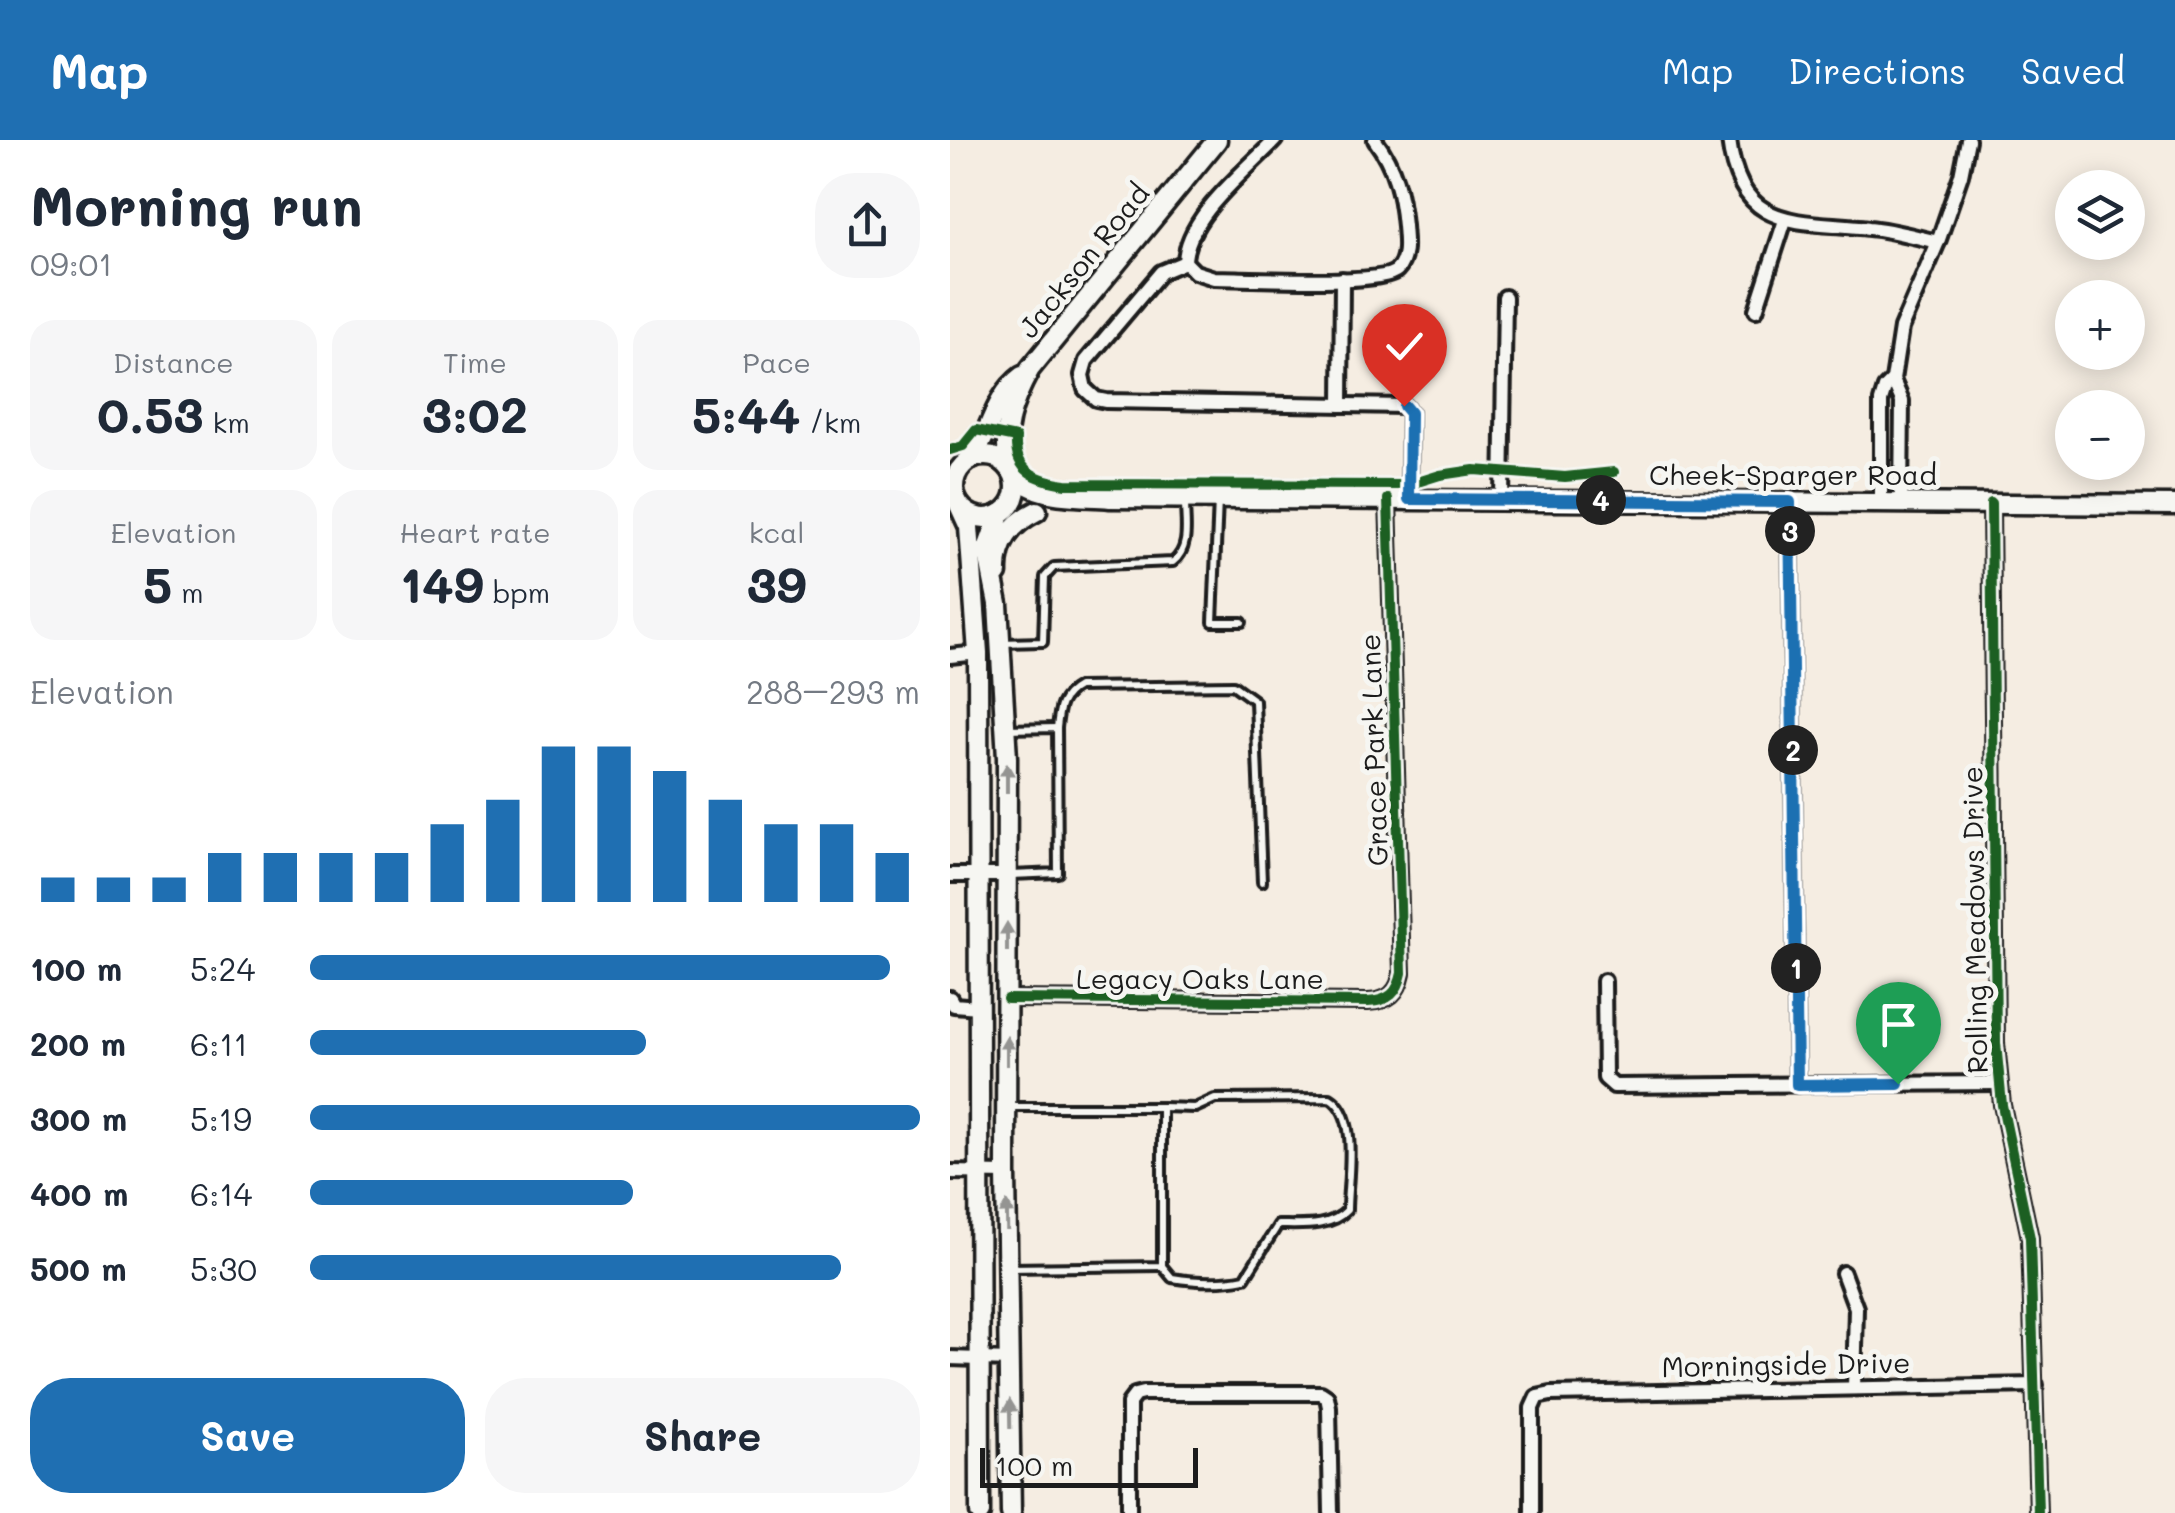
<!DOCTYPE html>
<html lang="en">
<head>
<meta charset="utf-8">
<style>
	:root { --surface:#fff; --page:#f6f6f7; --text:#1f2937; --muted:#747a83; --accent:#1f6fb2 }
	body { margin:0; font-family:Mali,sans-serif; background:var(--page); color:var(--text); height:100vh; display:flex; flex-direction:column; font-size:38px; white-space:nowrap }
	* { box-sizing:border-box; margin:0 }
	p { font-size:32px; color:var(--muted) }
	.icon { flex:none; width:55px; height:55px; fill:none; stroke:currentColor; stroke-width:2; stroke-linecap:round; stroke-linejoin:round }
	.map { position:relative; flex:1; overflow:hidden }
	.drawer { display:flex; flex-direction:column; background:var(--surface); width:950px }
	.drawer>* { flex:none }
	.fabs { position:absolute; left:1105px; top:30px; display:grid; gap:20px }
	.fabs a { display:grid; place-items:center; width:90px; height:90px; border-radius:50%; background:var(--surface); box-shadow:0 5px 25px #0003; font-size:50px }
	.scale { position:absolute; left:30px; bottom:25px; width:218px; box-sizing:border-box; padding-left:10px; border:5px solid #1c1c1c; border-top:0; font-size:28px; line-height:35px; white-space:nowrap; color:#1c1c1c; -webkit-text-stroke:8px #f6f6f2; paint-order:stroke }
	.pin { position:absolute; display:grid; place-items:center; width:85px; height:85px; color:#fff; margin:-102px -42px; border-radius:50% 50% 50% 0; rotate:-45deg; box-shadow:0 0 10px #0007 }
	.pin .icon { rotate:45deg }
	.km { position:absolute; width:50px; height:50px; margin:-25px; border-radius:50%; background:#222; color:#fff; font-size:28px; line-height:50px; text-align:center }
	.round { display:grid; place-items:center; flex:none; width:105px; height:105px; border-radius:40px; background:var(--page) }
	.headline { display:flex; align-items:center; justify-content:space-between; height:170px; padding:0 30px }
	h1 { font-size:55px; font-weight:800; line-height:75px }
	.stats { display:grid; grid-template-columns:repeat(3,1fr); gap:15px; height:170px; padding:10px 30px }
	.stats div { display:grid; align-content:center; border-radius:25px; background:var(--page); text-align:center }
	.stats b { font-size:50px; font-weight:800 }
	.stats small { font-size:28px; font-weight:400 }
	.stats p { font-size:28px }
	.chart { height:280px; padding:20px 30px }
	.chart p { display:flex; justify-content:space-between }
	.chart svg { width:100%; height:180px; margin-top:10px; stroke:var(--accent); stroke-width:6 }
	.button { display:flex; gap:20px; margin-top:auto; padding:20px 30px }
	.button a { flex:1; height:115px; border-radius:40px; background:var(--accent); color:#fff; font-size:40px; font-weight:800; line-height:115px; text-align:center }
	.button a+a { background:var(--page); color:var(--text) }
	ul { padding:0 30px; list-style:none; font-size:32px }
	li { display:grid; grid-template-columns:160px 120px 1fr; align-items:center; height:75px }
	li i { height:25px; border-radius:12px; background:var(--accent) }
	header { display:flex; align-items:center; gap:60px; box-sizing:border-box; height:140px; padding:0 50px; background:var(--accent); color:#fff }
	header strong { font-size:48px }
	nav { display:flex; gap:55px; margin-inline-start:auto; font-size:35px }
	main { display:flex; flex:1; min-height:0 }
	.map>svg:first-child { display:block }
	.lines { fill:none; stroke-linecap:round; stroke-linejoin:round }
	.service-casing { stroke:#1c1c1c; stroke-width:14 }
	.minor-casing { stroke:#1c1c1c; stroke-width:20 }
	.secondary-casing { stroke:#1c1c1c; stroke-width:25 }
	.service { stroke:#f6f6f2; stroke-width:6 }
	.minor { stroke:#f6f6f2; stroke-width:12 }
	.secondary { stroke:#f6f6f2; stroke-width:18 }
	.cycleway-casing { stroke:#f6f6f2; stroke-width:16 }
	.cycleway { stroke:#1b5e20; stroke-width:10 }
	.oneway { fill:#949492 }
	.route-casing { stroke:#fff; stroke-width:20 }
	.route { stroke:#1f6fb2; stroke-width:12 }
	.labels { text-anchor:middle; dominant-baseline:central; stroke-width:10; stroke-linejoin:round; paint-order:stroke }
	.street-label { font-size:28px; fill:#1c1c1c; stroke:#f6f6f2 }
</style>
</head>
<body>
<header>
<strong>Map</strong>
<nav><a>Map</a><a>Directions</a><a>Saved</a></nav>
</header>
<main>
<section class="drawer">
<div class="headline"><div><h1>Morning run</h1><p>09:01</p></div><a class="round"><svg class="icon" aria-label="share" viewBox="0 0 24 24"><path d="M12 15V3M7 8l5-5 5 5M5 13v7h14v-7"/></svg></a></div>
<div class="stats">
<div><p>Distance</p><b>0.53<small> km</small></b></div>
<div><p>Time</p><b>3:02</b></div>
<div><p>Pace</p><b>5:44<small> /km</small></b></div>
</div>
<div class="stats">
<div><p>Elevation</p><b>5<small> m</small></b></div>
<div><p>Heart rate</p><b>149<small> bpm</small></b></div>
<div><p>kcal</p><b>39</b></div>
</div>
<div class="chart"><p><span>Elevation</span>288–293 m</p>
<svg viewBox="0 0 160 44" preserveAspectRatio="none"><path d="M5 44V38M15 44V38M25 44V38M35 44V32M45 44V32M55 44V32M65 44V32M75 44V25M85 44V19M95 44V6M105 44V6M115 44V12M125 44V19M135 44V25M145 44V25M155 44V32"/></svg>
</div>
<ul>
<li><b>100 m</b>5:24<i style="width:95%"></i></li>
<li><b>200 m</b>6:11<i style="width:55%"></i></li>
<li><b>300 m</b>5:19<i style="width:100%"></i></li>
<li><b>400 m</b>6:14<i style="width:53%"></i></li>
<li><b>500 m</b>5:30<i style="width:87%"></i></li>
</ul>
<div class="button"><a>Save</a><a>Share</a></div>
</section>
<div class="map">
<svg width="1225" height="1373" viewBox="0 0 1225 1373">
	<rect width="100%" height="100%" fill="#f5ede2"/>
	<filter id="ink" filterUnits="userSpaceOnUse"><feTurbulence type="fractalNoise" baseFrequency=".01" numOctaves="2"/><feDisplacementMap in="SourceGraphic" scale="20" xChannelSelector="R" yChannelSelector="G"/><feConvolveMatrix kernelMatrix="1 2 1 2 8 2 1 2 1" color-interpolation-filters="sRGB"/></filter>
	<g filter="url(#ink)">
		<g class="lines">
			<g class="service-casing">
				<g id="service">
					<path d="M268,359L263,482H292"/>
					<path d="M50,503L93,502L95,437L104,427L223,422C241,408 235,383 235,362"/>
					<path d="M107,588C109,569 110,557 128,547L283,545L305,561L312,742"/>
					<path d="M56,589L107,588L108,733L61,735"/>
					<path d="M58,967H212V1126L58,1128"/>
					<path d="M212,967L245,968L265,959L380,958C410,976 397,1038 397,1070C381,1088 351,1085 328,1085L295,1138C271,1143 247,1142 222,1138L212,1126"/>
				</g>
			</g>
			<g class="minor-casing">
				<g id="minor">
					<path d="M779,0C790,92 847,80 919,88C942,90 965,97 988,102"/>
					<path d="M235,122L211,132L136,221L132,235L135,249L146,259L156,261L454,266L460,273L459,359"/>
					<path d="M235,122L245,132L264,138C294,138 432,146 447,130C458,118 455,100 454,86C451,53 445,27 425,0"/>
					<path d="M235,122C236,77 295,32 325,0"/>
					<path d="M806,170L835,80"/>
					<path d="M943,240L952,261L951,362"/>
					<path d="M391,265L392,139"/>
					<path d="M552,360L555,157"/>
					<path d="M840,361L847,945"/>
					<path d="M931,362V261L935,248L943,240L951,188L988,102L1011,35L1018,0"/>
					<path d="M1041,363L1046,903L1052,965L1080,1098L1088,1373"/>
					<path d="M0,516L28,513"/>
					<path d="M0,735H57"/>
					<path d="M654,841L655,938L664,946L1049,943"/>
					<path d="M0,858L4,865L28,867"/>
					<path d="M57,859L418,862C439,861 448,853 452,833L438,359"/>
					<path d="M0,1032L56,1033"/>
					<path d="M893,1133L906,1168L904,1248"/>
					<path d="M0,1218L59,1220"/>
					<path d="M179,1373V1263L185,1255L193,1253H371L377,1257L379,1267L381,1373"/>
					<path d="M582,1373V1268L587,1257L601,1254L1086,1245"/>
				</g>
			</g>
			<g class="secondary-casing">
				<g id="secondary">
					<circle cx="35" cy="347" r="31"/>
					<path d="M22,319C41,291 44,257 72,236"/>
					<path d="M61,329C50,292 62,262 80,229L267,0"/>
					<path d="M63,333C87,360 126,355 160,358L1225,365"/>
					<path d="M9,365L19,387L28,513L30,1373"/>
					<path d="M50,374L37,409L48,464L57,618L56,1033L61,1373"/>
					<path d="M47,433C46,403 61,384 87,371"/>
				</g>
			</g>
			<use href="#service" class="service"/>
			<use href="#minor" class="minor"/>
			<use href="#secondary" class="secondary"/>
			<g class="cycleway-casing">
				<g id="cycleway">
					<path d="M0,310L13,306L26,290L66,298C64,332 87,340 116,344L458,345L490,335L524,330L615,337L664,332"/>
					<path d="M1041,363L1046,903L1052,965L1080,1098L1088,1373"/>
					<path d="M57,859L418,862C439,861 448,853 452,833L438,359"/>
				</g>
			</g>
			<use href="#cycleway" class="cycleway"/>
		</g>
		<defs><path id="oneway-solid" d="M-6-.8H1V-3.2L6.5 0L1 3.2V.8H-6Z" transform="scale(2.5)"/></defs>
		<g class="oneway">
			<use href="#oneway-solid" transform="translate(57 638) rotate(-90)"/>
			<use href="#oneway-solid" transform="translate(57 797) rotate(-90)"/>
			<use href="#oneway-solid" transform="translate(57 911) rotate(-90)"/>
			<use href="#oneway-solid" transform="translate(57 1076) rotate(-91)"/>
			<use href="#oneway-solid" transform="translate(60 1274) rotate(-91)"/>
		</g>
	</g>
	<g class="lines" filter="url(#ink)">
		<g class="route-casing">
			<path id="route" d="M454,266L460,273L459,359L840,362L847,945L948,944"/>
		</g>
		<use href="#route" class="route"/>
	</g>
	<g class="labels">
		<g class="street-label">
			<text transform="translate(133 120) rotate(-51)">Jackson Road</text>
			<text x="843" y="334">Cheek-Sparger Road</text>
			<text transform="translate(423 610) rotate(-92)">Grace Park Lane</text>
			<text transform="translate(1024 780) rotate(-91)">Rolling Meadows Drive</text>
			<text x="250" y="838">Legacy Oaks Lane</text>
			<text transform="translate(836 1224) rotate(-1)">Morningside Drive</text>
		</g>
	</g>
</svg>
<div class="fabs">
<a><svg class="icon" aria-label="layers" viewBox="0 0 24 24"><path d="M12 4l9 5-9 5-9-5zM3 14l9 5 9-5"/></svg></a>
<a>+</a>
<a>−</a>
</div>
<div class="scale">100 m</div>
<div class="pin" style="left:948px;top:944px;background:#1e9e55"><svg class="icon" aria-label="arrive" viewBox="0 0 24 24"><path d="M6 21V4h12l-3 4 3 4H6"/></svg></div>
<div class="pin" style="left:454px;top:266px;background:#d93025"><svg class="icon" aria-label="check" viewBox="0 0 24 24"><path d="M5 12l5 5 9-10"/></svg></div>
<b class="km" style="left:846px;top:828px">1</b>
<b class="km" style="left:843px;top:610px">2</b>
<b class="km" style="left:840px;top:391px">3</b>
<b class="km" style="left:651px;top:360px">4</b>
</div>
</main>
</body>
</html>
